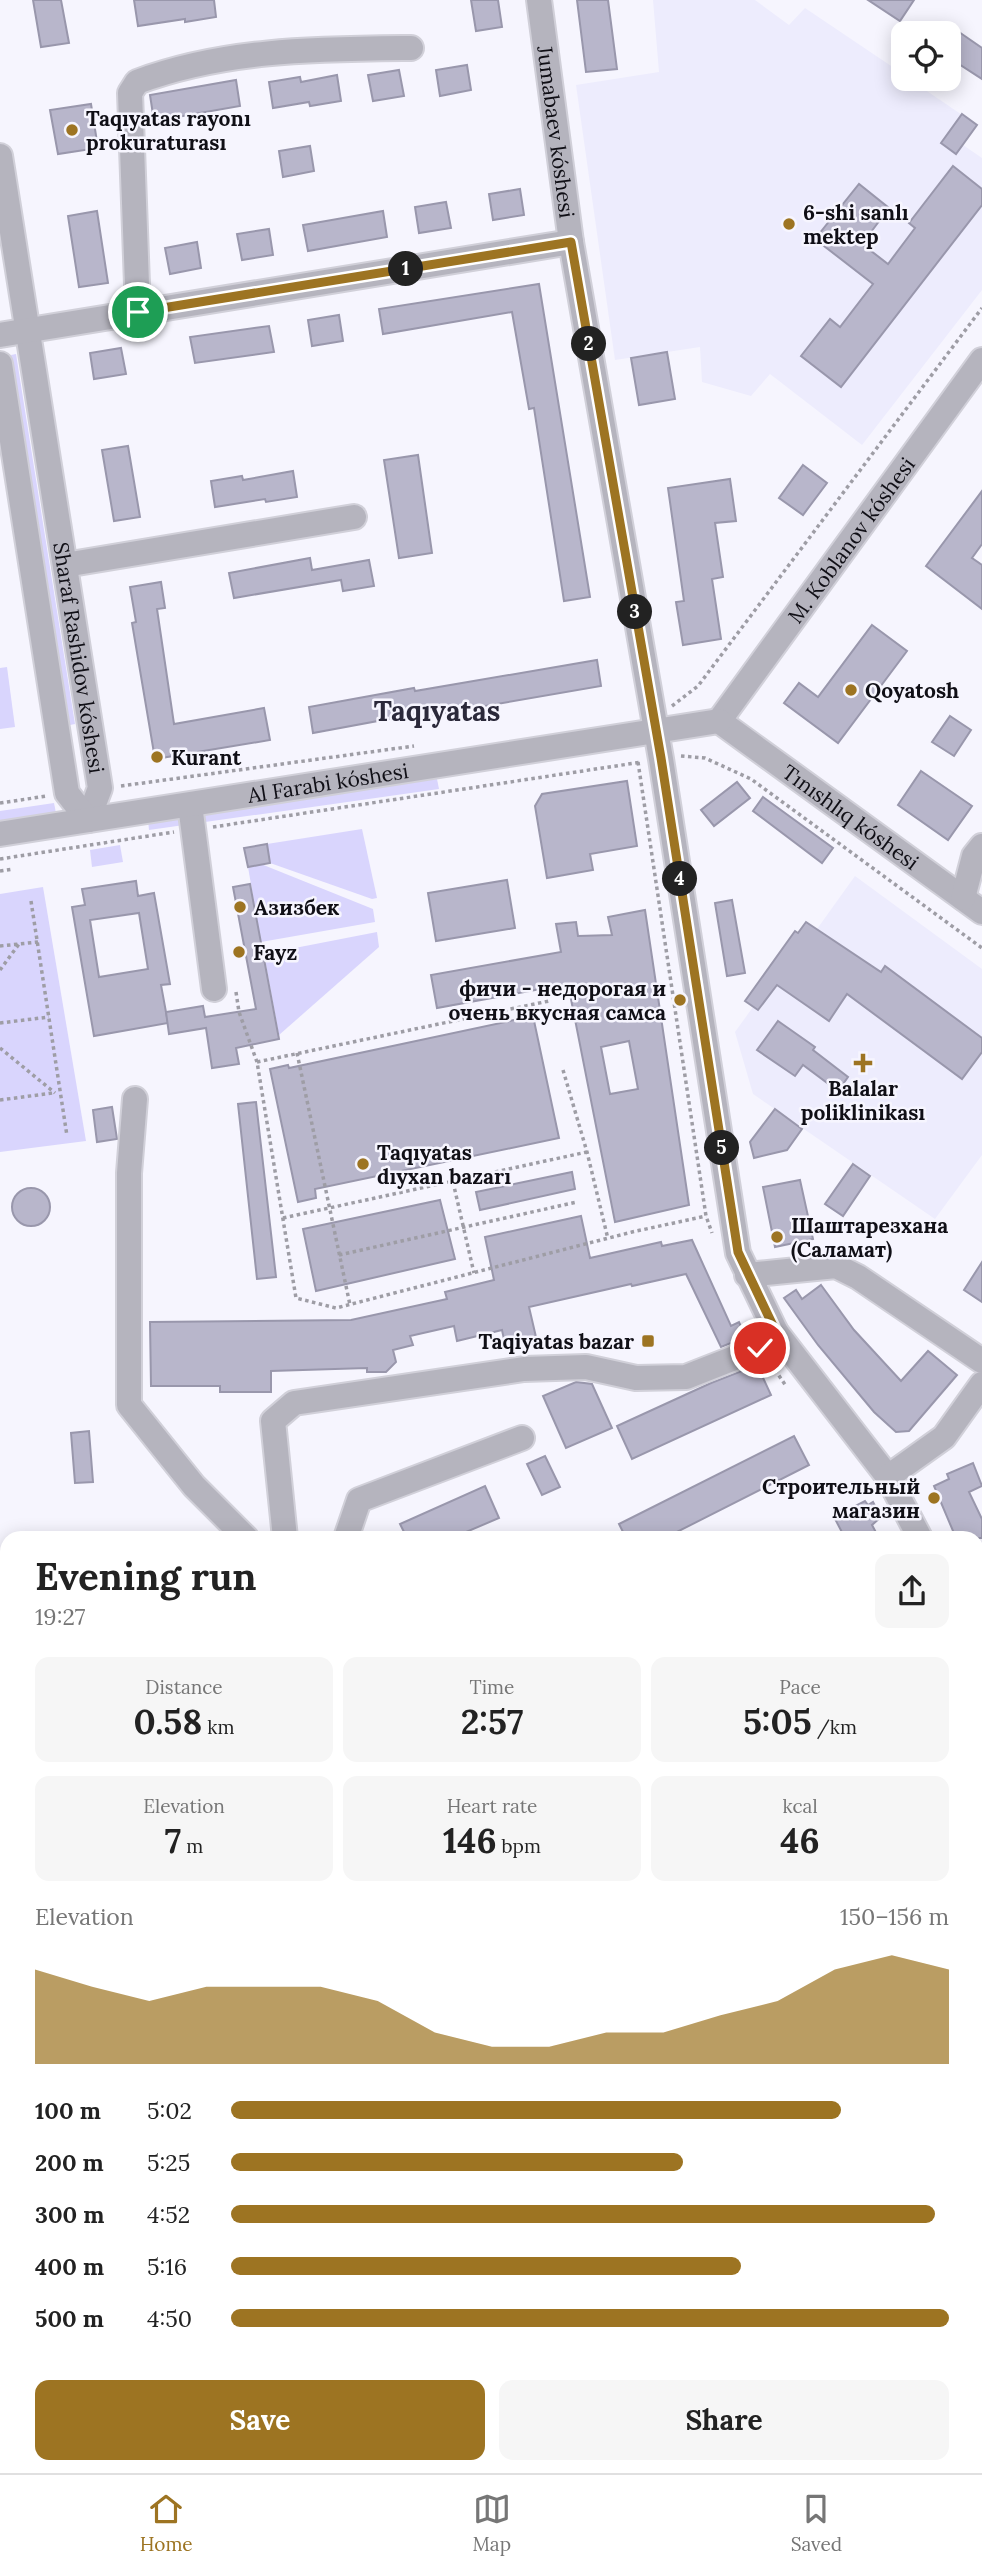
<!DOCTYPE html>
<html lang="en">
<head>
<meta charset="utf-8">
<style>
	:root { --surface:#fff; --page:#f6f6f6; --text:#222; --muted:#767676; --line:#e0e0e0; --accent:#9d7422 }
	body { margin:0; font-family:Lora,serif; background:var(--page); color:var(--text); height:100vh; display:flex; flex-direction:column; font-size:26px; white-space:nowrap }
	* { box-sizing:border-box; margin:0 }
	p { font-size:23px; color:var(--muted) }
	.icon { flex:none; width:38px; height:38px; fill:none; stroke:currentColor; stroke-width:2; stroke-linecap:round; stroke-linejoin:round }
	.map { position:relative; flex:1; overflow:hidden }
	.sheet { position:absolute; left:0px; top:1531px; width:984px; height:943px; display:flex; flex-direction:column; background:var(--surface); border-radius:21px 21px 0 0; box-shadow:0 4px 18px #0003 }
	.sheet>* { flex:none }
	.buttons { position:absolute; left:891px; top:21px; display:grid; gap:14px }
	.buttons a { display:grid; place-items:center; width:70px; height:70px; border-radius:14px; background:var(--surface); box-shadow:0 4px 18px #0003; font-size:35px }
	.pin { position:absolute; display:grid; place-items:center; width:60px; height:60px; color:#fff; margin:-30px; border:4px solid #fff; border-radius:50%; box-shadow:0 2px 7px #0007 }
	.km { position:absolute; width:35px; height:35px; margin:-18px; border-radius:50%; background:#222; color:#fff; font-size:19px; line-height:35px; text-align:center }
	.round { display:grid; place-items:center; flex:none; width:74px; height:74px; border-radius:14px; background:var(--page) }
	.summary { display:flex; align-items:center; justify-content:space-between; height:119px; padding:0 35px }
	h1 { font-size:38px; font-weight:700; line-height:52px }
	.stats { display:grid; grid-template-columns:repeat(3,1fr); gap:10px; height:119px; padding:7px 35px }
	.stats div { display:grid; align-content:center; border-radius:14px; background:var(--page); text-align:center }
	.stats b { font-size:35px; font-weight:700 }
	.stats small { font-size:19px; font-weight:400 }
	.stats p { font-size:19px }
	.chart { height:196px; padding:14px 35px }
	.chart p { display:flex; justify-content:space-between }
	.chart svg { width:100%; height:126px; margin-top:7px; fill:var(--accent); opacity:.7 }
	.action { display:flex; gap:14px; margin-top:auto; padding:14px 35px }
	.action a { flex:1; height:80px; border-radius:14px; background:var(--accent); color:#fff; font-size:28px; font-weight:700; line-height:80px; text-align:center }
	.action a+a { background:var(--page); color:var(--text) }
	ul { padding:0 35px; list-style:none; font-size:23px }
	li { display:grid; grid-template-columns:112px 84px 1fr; align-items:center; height:52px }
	li i { height:18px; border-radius:9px; background:var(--accent) }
	.tabs { display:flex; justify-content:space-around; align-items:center; height:98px; border-top:2px solid var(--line); background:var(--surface); font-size:19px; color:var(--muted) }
	.tabs a { display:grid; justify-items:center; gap:4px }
	.tabs .selected { color:var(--accent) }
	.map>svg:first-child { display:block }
	.built { fill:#edecfd }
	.green { fill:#d9d5fd }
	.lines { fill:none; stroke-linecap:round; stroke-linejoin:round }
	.stream { stroke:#a49bdf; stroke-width:5 }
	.building { fill:#b8b6cb; stroke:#9997ac; stroke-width:2; fill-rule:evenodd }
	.minor-casing { stroke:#d1d0d9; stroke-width:28 }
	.path { stroke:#9e9da5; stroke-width:3.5; stroke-dasharray:3.5 3.5; stroke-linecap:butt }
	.minor { stroke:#b5b4be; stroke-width:24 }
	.route-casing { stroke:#fff; stroke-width:14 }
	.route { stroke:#9d7422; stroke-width:9 }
	.poi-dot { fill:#9d7422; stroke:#f6f5fe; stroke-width:2.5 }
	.labels { text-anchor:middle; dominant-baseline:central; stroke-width:5; stroke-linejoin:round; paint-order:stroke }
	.poi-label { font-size:21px; font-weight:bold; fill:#100f16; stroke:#f6f5fe; text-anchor:start }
	.street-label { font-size:21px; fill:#100f16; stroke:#f6f5fe }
	.district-label { font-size:28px; font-weight:bold; fill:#2b293a; stroke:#f6f5fe }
</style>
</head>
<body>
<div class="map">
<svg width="982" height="2473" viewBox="0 0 982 2473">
	<rect width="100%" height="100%" fill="#f6f5fe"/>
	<g class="built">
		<path d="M653,0H755L789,25L805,8L903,74V79H909L977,125L963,145L982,158V290L862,445L770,374L751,396L702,382L700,347L615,360L576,85L659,72Z"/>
		<path d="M855,876L982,969V1155L935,1219L753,1094L735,1032L753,1007L759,1010Z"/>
		<path d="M7,1802V2161L0,2163V1803Z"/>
	</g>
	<g class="green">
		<path d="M16,354L75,724L70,725L11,355Z"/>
		<path d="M7,667L15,727L0,729V668Z"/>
		<path d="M437,779L439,789L149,830L148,820Z"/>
		<path d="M54,803L56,813L0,821V811Z"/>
		<path d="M362,829L377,898L372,899L270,863L267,844Z"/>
		<path d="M120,845L123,862L92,867L90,850Z"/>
		<path d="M261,864L373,909L375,922L261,942L248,867Z"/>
		<path d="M43,887L86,1141L0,1152V894Z"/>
		<path d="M377,932L379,947L279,1035L264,954Z"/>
		<path d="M982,2335V2473H852L848,2468H976V2337Z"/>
	</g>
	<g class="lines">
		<g class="stream">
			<path d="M976,2109L982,2105"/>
			<path d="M0,2419L7,2417"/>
			<path d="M794,2468L798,2473"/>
		</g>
	</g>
	<g class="building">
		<path d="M33,0H61L69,43L41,47Z"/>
		<path d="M134,0H214L216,17L185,22V19L138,26Z"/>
		<path d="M471,0H498L502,27L476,31Z"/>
		<path d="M577,0H608L617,69L586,72Z"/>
		<path d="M868,0H914L900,21Z"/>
		<path d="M959,32L982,48V79L948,57V48Z"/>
		<path d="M467,65L471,90L440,96L436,70Z"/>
		<path d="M399,70L404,96L373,101L368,75Z"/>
		<path d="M337,75L341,101L310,106L309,102L273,108L269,82L300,77L301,82Z"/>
		<path d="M236,80L240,106L154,121L150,95Z"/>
		<path d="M91,104L98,148L58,154L50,110Z"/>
		<path d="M962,114L977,125L956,154L941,143Z"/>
		<path d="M310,146L314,171L283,177L279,151Z"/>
		<path d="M953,166L982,189V205L841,387L801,356L830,319L840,327L873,284L815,239L859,184L889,208L862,244L888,264L915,228L909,223Z"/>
		<path d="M520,189L524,215L493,220L489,194Z"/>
		<path d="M446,202L451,228L419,233L415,207Z"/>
		<path d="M97,211L108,283L79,287L68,216Z"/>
		<path d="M383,211L387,237L308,251L303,225Z"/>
		<path d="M269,229L273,255L242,260L237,234Z"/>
		<path d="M197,242L201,268L170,274L165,248Z"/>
		<path d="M539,284L590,597L564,601L534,408L529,409L512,312L383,334L379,309Z"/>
		<path d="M339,315L343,341L312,346L308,320Z"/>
		<path d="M269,326L274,352L195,363L190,337Z"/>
		<path d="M121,348L126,374L94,379L90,353Z"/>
		<path d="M667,352L675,399L639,405L631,358Z"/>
		<path d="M128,446L140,517L114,521L102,450Z"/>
		<path d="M418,455L432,553L399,558L384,460Z"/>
		<path d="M803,465L827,483L803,515L779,498Z"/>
		<path d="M293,471L297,497L266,502L265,499L215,507L211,481L242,476L243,480Z"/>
		<path d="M730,479L736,521L715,523L723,577L712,579L721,639L683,645L676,602L684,601L668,488Z"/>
		<path d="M982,491V544L972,558L982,565V609L926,566Z"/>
		<path d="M310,558L312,570L369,560L374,586L343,591L341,580L234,598L229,573Z"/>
		<path d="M161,582L165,608L157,609L174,724L264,708L270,740L155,759L132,623L136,622L130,587Z"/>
		<path d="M872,625L907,651L838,743L784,703L799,683L818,697Z"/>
		<path d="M597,660L601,686L433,715L432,711L313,733L309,707L414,688L415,691Z"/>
		<path d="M950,716L971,730L954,756L932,742Z"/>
		<path d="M921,771L972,806L948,840L898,805Z"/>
		<path d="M627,781L637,846L590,854L593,870L547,878L535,806L542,794Z"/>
		<path d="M737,782L750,798L714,826L701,810Z"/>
		<path d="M763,797L833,848L822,863L753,811Z"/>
		<path d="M267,844L270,863L248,867L244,848Z"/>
		<path d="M507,880L515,928L436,941L428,893Z"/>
		<path d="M136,881L138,896L154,893L170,984L161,985L168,1023L94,1036L72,907L85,905L82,889ZM139,913L148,969L99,977L90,920Z"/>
		<path d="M250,884L279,1039L236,1048L239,1064L212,1068L206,1028L169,1034L166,1012L203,1006L205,1017L256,1009L233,887Z"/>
		<path d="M732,900L745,973L727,976L715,903Z"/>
		<path d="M645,910L689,1205L615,1222L568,984L437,1008L431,975L561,952L556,924L576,922L578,936L612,935L608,917ZM629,1041L638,1089L610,1094L601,1047Z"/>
		<path d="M806,922L881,972L885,966L982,1038V1052L962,1079L847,994L829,1021L777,985L758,1010L745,1001L795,931L798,933Z"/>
		<path d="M533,1016L559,1138L315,1189L316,1198L298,1202L270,1069L288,1065L289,1068Z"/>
		<path d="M778,1021L815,1047L813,1050L848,1077L838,1091L803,1065L795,1076L757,1050Z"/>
		<path d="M256,1102L276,1277L257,1279L238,1104Z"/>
		<path d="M112,1107L117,1139L97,1142L93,1110Z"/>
		<path d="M775,1109L802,1129L787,1150L754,1158L750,1142Z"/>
		<path d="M853,1164L870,1176L843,1216L825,1204Z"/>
		<path d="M572,1172L575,1189L480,1210L476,1192Z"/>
		<path d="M800,1180L813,1239L775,1247L763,1187Z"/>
		<circle cx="31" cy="1207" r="19"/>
		<path d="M440,1200L455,1259L316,1291L303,1229Z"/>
		<path d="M581,1216L590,1258L661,1242L662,1246L692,1240L731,1326L739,1322L746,1337L721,1347L686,1274L632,1286L631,1284L529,1307L536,1337L505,1344L502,1330L457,1341L454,1326L410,1336L413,1345L393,1350L396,1362L386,1372H367V1368L271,1371V1392H220V1386H151L150,1322L351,1320L447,1299L445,1292L494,1280L485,1237Z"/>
		<path d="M982,1262V1302L964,1290Z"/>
		<path d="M821,1285L854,1330L901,1381L928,1351L957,1375L909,1431L896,1432L874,1412L818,1345L784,1298L796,1290L802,1299Z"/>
		<path d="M757,1365L771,1395L632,1459L617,1426L711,1383Z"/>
		<path d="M576,1382L592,1384L612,1428L566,1448L543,1396Z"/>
		<path d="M89,1431L93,1482L75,1483L71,1433Z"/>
		<path d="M794,1436L809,1465L665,1538H626L619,1524Z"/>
		<path d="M545,1456L560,1487L542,1495L527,1464Z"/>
		<path d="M973,1463L982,1486L969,1492L982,1519V1538H956L934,1486L949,1479L947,1474Z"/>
		<path d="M485,1486L499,1518L452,1538H407L400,1524Z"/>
		<path d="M865,1501L868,1505L873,1502L881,1517L872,1525L879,1538H845L834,1517Z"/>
	</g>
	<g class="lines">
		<g class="minor-casing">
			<g id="minor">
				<path id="s1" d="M539,0L571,242L661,759L738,1253L776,1332L888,1477L920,1538"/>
				<path id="s2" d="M0,156L100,788L88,820"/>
				<path d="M138,312L130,93L137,82C225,49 318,49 411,48"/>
				<path d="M0,335L571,242"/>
				<path d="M0,364L67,793L88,820"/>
				<path d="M65,565L354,517"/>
				<path id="s3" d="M719,721L982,360"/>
				<path id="s4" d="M719,721L982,912"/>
				<path d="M190,805L214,989"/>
				<path id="s5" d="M0,834L719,721"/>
				<path d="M963,898L974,856L982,846"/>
				<path d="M135,1099L129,1173V1405L194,1486L246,1538"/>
				<path d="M747,1275L836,1266L858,1277L982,1361"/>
				<path d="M888,1477L944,1437L982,1384"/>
				<path d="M285,1538L273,1421L294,1403L524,1369L586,1367L636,1378L686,1377L760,1348L776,1332"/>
				<path d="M346,1538L359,1500L522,1438"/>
				<path d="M976,1646L982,1656"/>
				<path d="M976,1809L982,1806"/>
				<path d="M0,2194L7,2192"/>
				<path d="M0,2445L7,2443"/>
				<path d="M437,2468L439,2473"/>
			</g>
		</g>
		<g class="path">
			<path d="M672,706L698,686L982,308"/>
			<path d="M681,756L705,758L751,779L982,948"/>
			<path d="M638,762L706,1216L712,1233"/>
			<path d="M121,786L414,746"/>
			<path d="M0,803L47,796"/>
			<path d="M213,827L642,762"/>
			<path d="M0,859L174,832"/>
			<path d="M0,871L13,869"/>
			<path d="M31,901L67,1136"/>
			<path d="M0,946L38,942"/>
			<path d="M0,970L19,944"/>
			<path d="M236,992L239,1012L257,1062L296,1298L336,1308L632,1232L706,1216"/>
			<path d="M0,1023L49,1017"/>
			<path d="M0,1048L55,1093"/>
			<path d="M297,1053L350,1305"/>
			<path d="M257,1062L549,1001"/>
			<path d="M563,1070L587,1152L608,1239"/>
			<path d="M0,1100L53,1093"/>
			<path d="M453,1182L474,1273"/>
			<path d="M283,1218L587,1152"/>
			<path d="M339,1255L577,1202"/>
			<path d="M771,1364L786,1386"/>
			<path d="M774,2468L779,2473"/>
		</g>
		<use href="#minor" class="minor"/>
	</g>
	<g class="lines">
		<g class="route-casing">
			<path id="route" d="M138,312L571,242L661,758L738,1252L776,1332L760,1348"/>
		</g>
		<use href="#route" class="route"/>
	</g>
	<g class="poi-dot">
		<circle cx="72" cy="130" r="7"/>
		<circle cx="789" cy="224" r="7"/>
		<circle cx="851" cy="690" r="7"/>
		<circle cx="157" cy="757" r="7"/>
		<circle cx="240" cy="907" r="7"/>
		<circle cx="239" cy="952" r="7"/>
		<circle cx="680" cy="1000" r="7"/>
		<path d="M859.5 1052.5h7v7h7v7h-7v7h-7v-7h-7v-7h7z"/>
		<circle cx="363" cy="1164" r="7"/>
		<circle cx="777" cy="1237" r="7"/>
		<rect x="641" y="1334" width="14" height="14" rx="3.5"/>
		<circle cx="934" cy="1498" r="7"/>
	</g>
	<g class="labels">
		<g class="poi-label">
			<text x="86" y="118">Taqıyatas rayonı<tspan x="86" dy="24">prokuraturası</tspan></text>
			<text x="803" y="212">6-shi sanlı<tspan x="803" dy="24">mektep</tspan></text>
			<text x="865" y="690">Qoyatosh</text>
			<text x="171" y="757">Kurant</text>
			<text x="254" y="907">Азизбек</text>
			<text x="253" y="952">Fayz</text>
			<text x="666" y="988" text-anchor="end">фичи - недорогая и<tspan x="666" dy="24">очень вкусная самса</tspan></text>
			<text x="863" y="1088" text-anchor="middle">Balalar<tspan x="863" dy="24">poliklinikası</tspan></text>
			<text x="377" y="1152">Taqıyatas<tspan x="377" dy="24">dıyxan bazarı</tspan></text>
			<text x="791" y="1225">Шаштарезхана<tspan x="791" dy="24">(Саламат)</tspan></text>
			<text x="634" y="1341" text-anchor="end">Taqiyatas bazar</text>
			<text x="920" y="1486" text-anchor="end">Строительный<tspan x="920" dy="24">магазин</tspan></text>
		</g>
		<g class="street-label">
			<text stroke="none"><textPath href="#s1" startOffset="133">Jumabaev kóshesi</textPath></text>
			<text stroke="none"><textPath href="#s3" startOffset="224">M. Koblanov kóshesi</textPath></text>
			<text stroke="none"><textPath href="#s2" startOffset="508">Sharaf Rashidov kóshesi</textPath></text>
			<text stroke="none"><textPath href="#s5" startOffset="332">Al Farabi kóshesi</textPath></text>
			<text stroke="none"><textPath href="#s4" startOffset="163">Tınıshlıq kóshesi</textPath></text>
		</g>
		<g class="district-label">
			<text x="437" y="711">Taqıyatas</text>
		</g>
	</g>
</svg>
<div class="buttons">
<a><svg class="icon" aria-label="locate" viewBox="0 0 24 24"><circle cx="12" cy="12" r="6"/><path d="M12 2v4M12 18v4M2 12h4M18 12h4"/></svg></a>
</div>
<div class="pin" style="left:138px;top:312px;background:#1e9e55"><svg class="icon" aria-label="arrive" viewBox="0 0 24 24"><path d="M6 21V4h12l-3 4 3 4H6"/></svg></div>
<div class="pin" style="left:760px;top:1348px;background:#d93025"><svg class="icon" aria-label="check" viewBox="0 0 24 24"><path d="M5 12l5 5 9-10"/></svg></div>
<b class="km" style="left:406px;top:269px">1</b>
<b class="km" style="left:589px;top:344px">2</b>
<b class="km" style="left:635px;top:612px">3</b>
<b class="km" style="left:680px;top:879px">4</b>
<b class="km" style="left:722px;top:1148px">5</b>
<section class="sheet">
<div class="summary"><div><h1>Evening run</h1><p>19:27</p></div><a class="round"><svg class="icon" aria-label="share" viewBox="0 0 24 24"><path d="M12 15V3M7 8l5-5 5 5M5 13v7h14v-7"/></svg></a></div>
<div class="stats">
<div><p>Distance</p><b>0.58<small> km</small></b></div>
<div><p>Time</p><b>2:57</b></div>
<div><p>Pace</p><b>5:05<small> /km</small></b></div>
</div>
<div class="stats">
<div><p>Elevation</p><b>7<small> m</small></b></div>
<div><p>Heart rate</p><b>146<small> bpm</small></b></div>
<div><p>kcal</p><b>46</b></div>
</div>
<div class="chart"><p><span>Elevation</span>150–156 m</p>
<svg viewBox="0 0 160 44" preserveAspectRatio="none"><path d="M0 44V11L10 17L20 22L30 17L40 17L50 17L60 22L70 33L80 38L90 38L100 33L110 33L120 27L130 22L140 11L150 6L160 11V44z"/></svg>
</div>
<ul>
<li><b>100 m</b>5:02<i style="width:85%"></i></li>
<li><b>200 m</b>5:25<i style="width:63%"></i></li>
<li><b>300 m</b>4:52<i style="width:98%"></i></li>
<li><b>400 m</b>5:16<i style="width:71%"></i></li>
<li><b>500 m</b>4:50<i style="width:100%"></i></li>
</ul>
<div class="action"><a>Save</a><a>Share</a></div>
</section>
</div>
<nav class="tabs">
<a class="selected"><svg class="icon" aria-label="home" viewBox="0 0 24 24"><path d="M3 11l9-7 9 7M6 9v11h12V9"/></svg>Home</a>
<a><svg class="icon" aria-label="map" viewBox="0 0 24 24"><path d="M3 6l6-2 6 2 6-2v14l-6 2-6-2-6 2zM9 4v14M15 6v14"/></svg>Map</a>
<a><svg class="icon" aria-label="saved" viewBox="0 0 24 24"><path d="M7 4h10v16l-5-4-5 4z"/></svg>Saved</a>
</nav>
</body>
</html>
